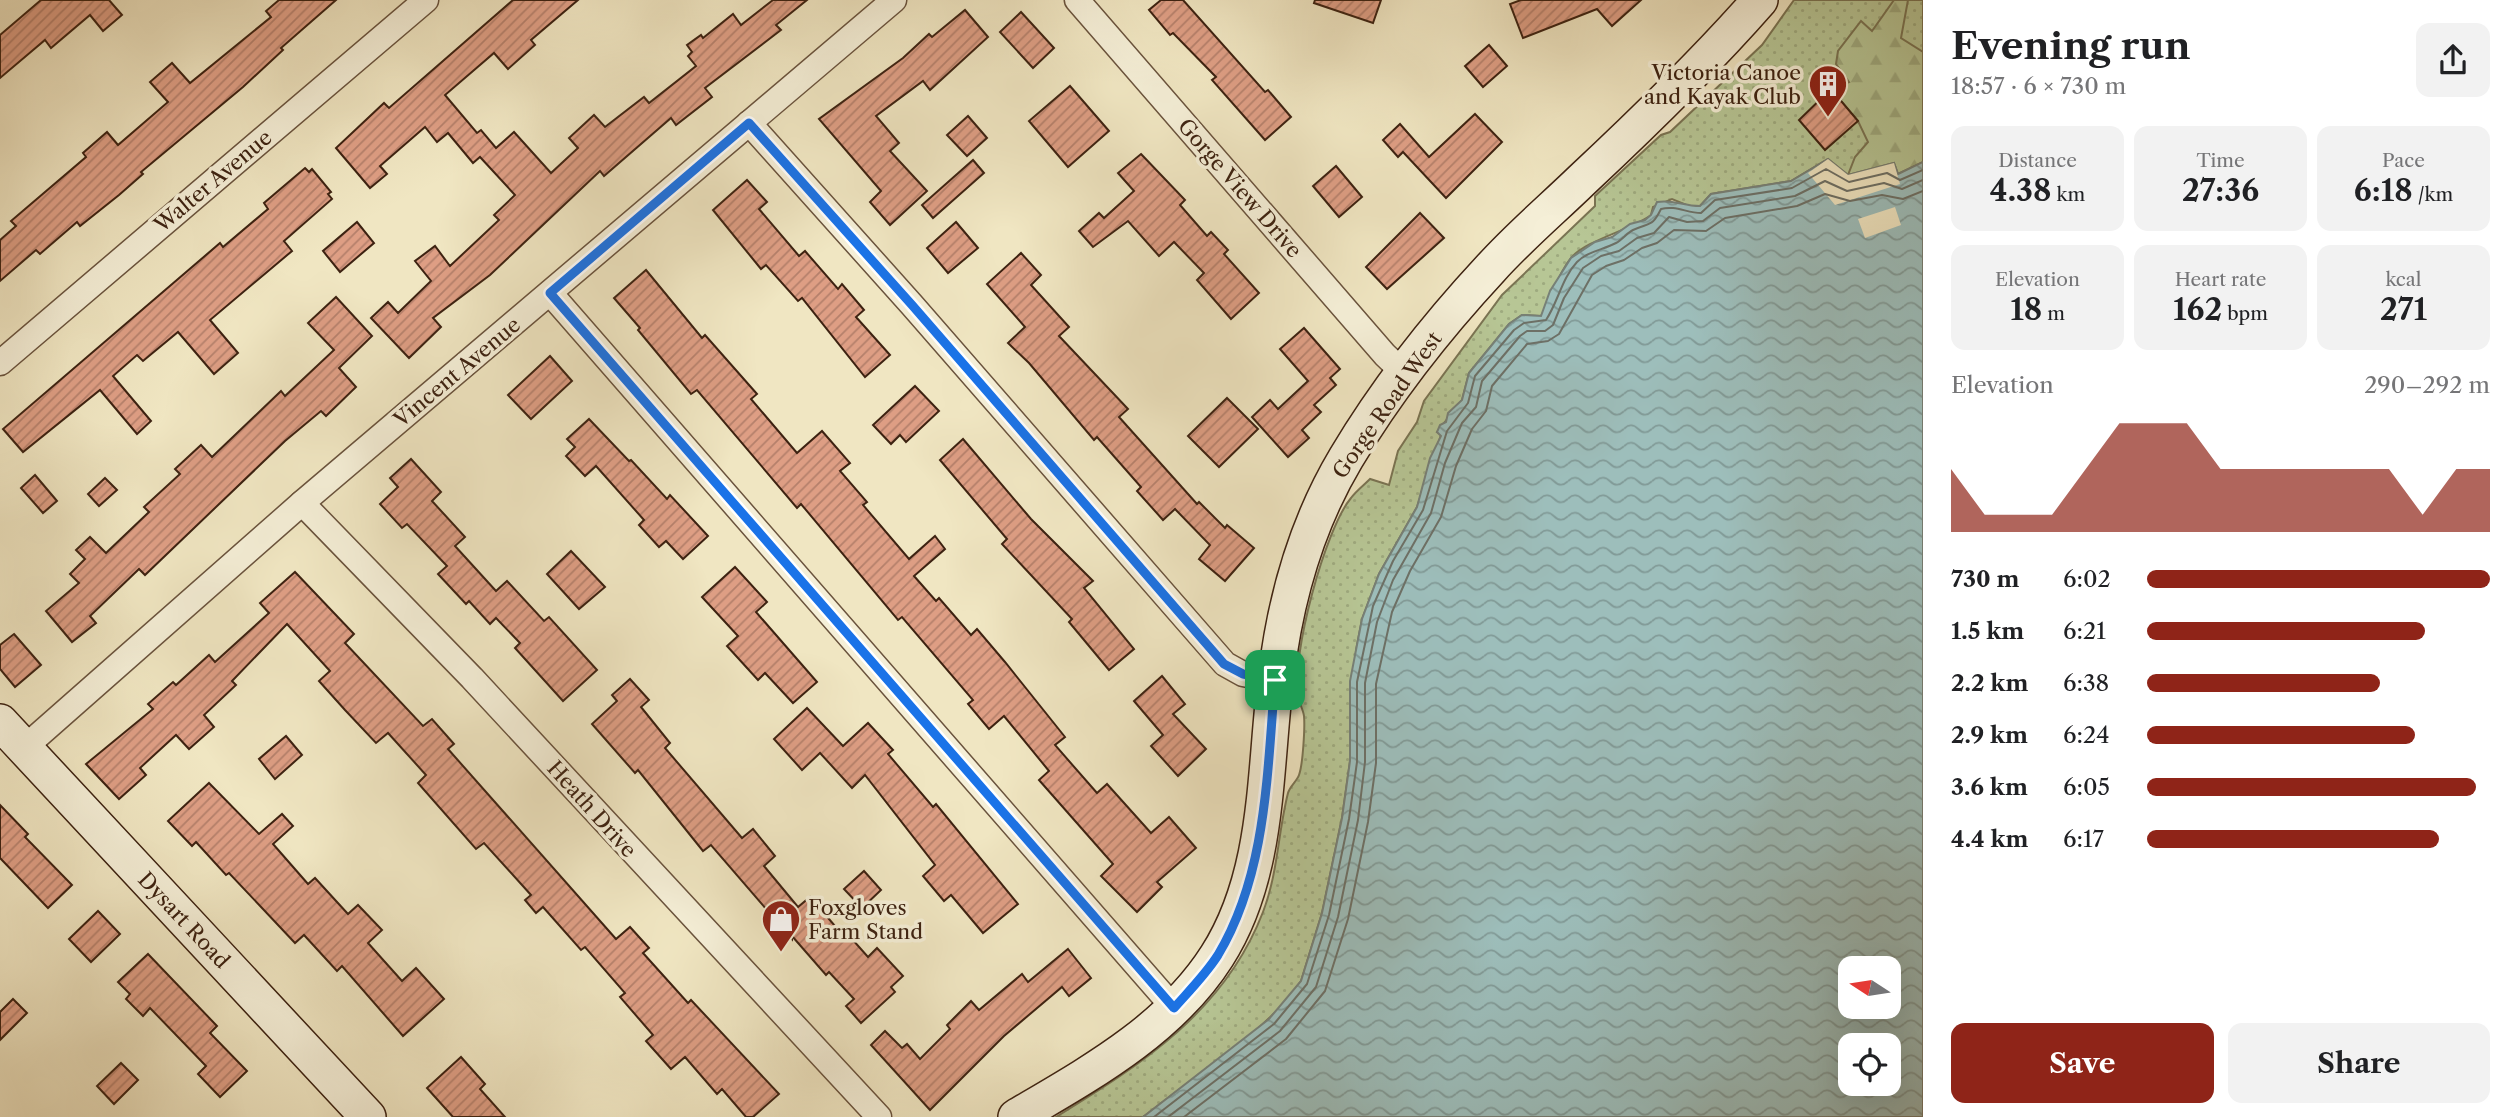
<!DOCTYPE html>
<html lang="en">
<head>
<meta charset="utf-8">
<style>
	:root { --surface:#fff; --page:#f2f2f2; --text:#202124; --muted:#757577; --accent:#8f2418 }
	body { margin:0; font-family:"Libre Caslon Text",serif; background:var(--page); color:var(--text); height:100vh; display:flex; flex-direction:column; font-size:26px; white-space:nowrap }
	* { box-sizing:border-box; margin:0 }
	p { font-size:23px; color:var(--muted) }
	.icon { flex:none; width:38px; height:38px; fill:none; stroke:currentColor; stroke-width:2; stroke-linecap:round; stroke-linejoin:round }
	.map { position:relative; flex:1; overflow:hidden }
	.panel { display:flex; flex-direction:column; background:var(--surface); width:595px }
	.panel>* { flex:none }
	.needle { width:46px; rotate:282deg }
	.controls { position:absolute; left:1838px; top:956px; display:grid; gap:14px }
	.controls a { display:grid; place-items:center; width:63px; height:63px; border-radius:14px; background:var(--surface); box-shadow:0 7px 28px #0002; font-size:35px }
	.pin { position:absolute; display:grid; place-items:center; width:60px; height:60px; color:#fff; margin:-30px; border-radius:14px; box-shadow:0 4px 10px #0006 }
	.round { display:grid; place-items:center; flex:none; width:74px; height:74px; border-radius:14px; background:var(--page) }
	.head { display:flex; align-items:center; justify-content:space-between; height:119px; padding:0 28px }
	h1 { font-size:38px; font-weight:700; line-height:52px }
	.metrics { display:grid; grid-template-columns:repeat(3,1fr); gap:10px; height:119px; padding:7px 28px }
	.metrics div { display:grid; align-content:center; border-radius:14px; background:var(--page); text-align:center }
	.metrics b { font-size:30px; font-weight:700 }
	.metrics small { font-size:19px; font-weight:400 }
	.metrics p { font-size:19px }
	.chart { height:196px; padding:14px 28px }
	.chart p { display:flex; justify-content:space-between }
	.chart svg { width:100%; height:126px; margin-top:7px; fill:var(--accent); opacity:.7 }
	.primary-button { display:flex; gap:14px; margin-top:auto; padding:14px 28px }
	.primary-button a { flex:1; height:80px; border-radius:14px; background:var(--accent); color:#fff; font-size:28px; font-weight:700; line-height:80px; text-align:center }
	.primary-button a+a { background:var(--page); color:var(--text) }
	ul { padding:0 28px; list-style:none; font-size:23px }
	li { display:grid; grid-template-columns:112px 84px 1fr; align-items:center; height:52px }
	li i { height:18px; border-radius:9px; background:var(--accent) }
	main { display:flex; flex:1; min-height:0 }
	.map>svg:first-child { display:block }
	.grass { fill:url(#grass-dots); stroke:#7a7453; stroke-width:2 }
	.forest { fill:url(#forest-firs); stroke:#7a7453; stroke-width:2 }
	.water { fill:url(#water-waves); stroke:#778077; stroke-width:2; fill-rule:evenodd }
	.pier { fill:#f0e6c2 }
	.lines { fill:none; stroke-linecap:round; stroke-linejoin:round }
	.shore { stroke:#6d7066; stroke-width:2 }
	.building { fill:url(#building-hatch); stroke:#3d2211; stroke-width:2 }
	.street-casing { stroke:#6a533d; stroke-width:27 }
	.secondary-casing { stroke:#3d2211; stroke-width:38 }
	.street { stroke:#f5efd7; stroke-width:24 }
	.secondary { stroke:#f5efd7; stroke-width:35 }
	.route-casing { stroke:#fff; stroke-width:14 }
	.route { stroke:#1a73e8; stroke-width:9 }
	.labels { text-anchor:middle; dominant-baseline:central; stroke-width:7; stroke-linejoin:round; paint-order:stroke }
	.poi-label { font-size:21px; fill:#3d2211; stroke:#f5efd7; text-anchor:end }
	.street-label { font-size:21px; fill:#3d2211; stroke:#f5efd7 }
</style>
</head>
<body>
<main>
<div class="map">
<svg width="1923" height="1117" viewBox="0 0 1923 1117">
	<defs>
		<pattern id="grass-dots" width="8" height="8" patternUnits="userSpaceOnUse" patternTransform="scale(1.75)"><rect width="8" height="8" fill="#b7c695"/><path d="M2 2h.1M6 6h.1" fill="none" stroke="#9eaa7f" stroke-width="1.8" stroke-linecap="round"/></pattern>
		<pattern id="forest-firs" width="22" height="20" patternUnits="userSpaceOnUse" patternTransform="scale(1.75)"><rect width="22" height="20" fill="#b7c695"/><path d="M5 1l3.5 6h-7zM16 11l3.5 6h-7z" fill="#9eaa7f"/></pattern>
		<pattern id="water-waves" width="16" height="10" patternUnits="userSpaceOnUse" patternTransform="scale(1.75)"><rect width="16" height="10" fill="#9dbebb"/><path d="M0 5q4-4 8 0t8 0" fill="none" stroke="#819a97"/></pattern>
		<pattern id="building-hatch" width="6" height="6" patternUnits="userSpaceOnUse" patternTransform="scale(1.75)"><rect width="6" height="6" fill="#de9e84"/><path d="M-1 1l2-2M0 6l6-6M5 7l2-2" fill="none" stroke="#b5806b"/></pattern>
	</defs>
	<rect width="100%" height="100%" fill="#f0e6c2"/>
	<filter id="stains"><feTurbulence type="fractalNoise" baseFrequency=".00286" numOctaves="4"/><feColorMatrix values="0 0 0 0 .2 0 0 0 0 .09 0 0 0 0 .02 0 0 0 .5 -.17"/></filter>
	<radialGradient id="worn" r=".72"><stop offset=".6" stop-color="#630" stop-opacity="0"/><stop offset="1" stop-color="#630" stop-opacity=".3"/></radialGradient>
	<path class="grass" d="M1794,0H1923V162L1898,174L1894,163L1848,175L1828,159L1791,181L1711,194L1700,206H1689L1672,199L1653,207L1651,215C1631,230 1586,240 1571,258C1557,275 1552,298 1541,316L1522,315L1509,324L1469,373L1462,400L1437,432L1441,435L1417,507L1379,574L1362,619L1356,650L1350,761L1342,818L1322,913L1301,981L1282,1006L1251,1035L1143,1117H1056C1142,1064 1225,1011 1263,912C1278,873 1278,832 1288,793C1290,786 1297,781 1299,775C1303,764 1305,727 1304,716C1303,709 1299,703 1298,696C1291,656 1325,529 1351,498C1356,491 1364,485 1370,479L1389,485L1398,451L1417,422L1424,401L1502,295L1595,206V196L1661,135L1670,132L1762,45Z"/>
	<path class="forest" d="M1894,0H1908L1901,38L1923,52V162L1898,174L1894,163L1848,175L1855,157L1868,142L1858,121L1831,90L1849,82L1836,64L1838,51L1861,21L1872,31Z"/>
	<path class="water" d="M1828,159L1848,175L1894,163L1898,174L1923,162V1117H1143L1269,1019L1301,981L1322,913L1342,818L1350,761V681L1362,619L1379,574L1417,507L1430,458L1441,436L1437,432L1440,425L1446,422L1448,413L1462,400L1469,373L1509,324L1522,315L1541,316L1550,291L1571,258L1595,242L1612,237L1630,224L1645,220L1651,215L1657,202C1673,199 1683,206 1700,206L1711,194L1791,181ZM1850,968H1888V1006H1850ZM1850,1045H1888V1083H1850Z"/>
	<g class="pier">
		<path d="M1828,159L1848,175L1894,163L1900,184L1835,205L1808,173Z"/>
		<path d="M1895,207L1901,225L1865,238L1858,219Z"/>
	</g>
	<g class="lines">
		<g class="shore">
			<path d="M1154,1117L1274,1024L1307,984L1329,915L1349,819L1357,762V682L1373,606L1393,561L1423,510L1447,431L1468,403L1475,376L1514,330L1524,323L1546,320C1558,302 1562,278 1577,262C1588,251 1603,250 1616,243C1622,240 1627,233 1633,230C1651,222 1652,227 1661,209C1675,205 1687,213 1701,213L1715,200L1792,188L1826,169L1849,182L1887,173L1900,180L1923,170"/>
			<path d="M1168,1117L1280,1031L1316,987L1338,917L1358,820L1365,762V683L1377,622L1393,580L1431,513L1445,463L1462,423L1476,407L1482,381L1520,336L1527,331H1545L1553,325L1564,298L1583,268L1601,256L1619,251L1637,238L1654,233L1669,217L1687,222L1703,221L1720,208L1795,196L1825,181L1847,191L1884,183L1902,189L1923,180"/>
			<path d="M1184,1117L1286,1039L1325,991L1348,919L1368,822L1376,763V684L1392,612L1410,571L1441,517L1456,466L1472,429L1486,411L1492,386L1527,344L1548,341L1559,334L1592,275L1606,266L1624,260L1642,248L1657,243L1674,230L1706,231L1725,218L1797,206L1825,194L1850,201L1882,195L1903,199L1923,191"/>
		</g>
	</g>
	<g class="building">
		<path d="M41,0H109L122,15L103,31L90,15L51,48L45,40L0,78V35Z"/>
		<path d="M279,0H336L281,48L283,50L243,87L141,172L143,174L119,195L80,226L77,222L40,254L36,250L0,281V240L16,226L11,221L86,157L83,153L107,132L118,145L168,102L150,82L172,63L190,83L271,17L266,11Z"/>
		<path d="M513,0H578L531,40L535,45L508,69L494,53L445,95L477,133L481,130L496,148L514,132L551,173L578,148L569,138L594,115L605,127L644,97L649,103L696,66L688,56L692,52L687,45L701,35L703,38L733,14L741,25L773,0H807L776,25L781,30L705,88L712,97L676,125L671,118L604,176L600,171L490,275L433,318L441,327L409,358L371,318L388,302L398,313L431,281L415,261L435,246L450,266L499,220L494,215L515,195L480,157L473,163L448,133L437,142L425,127L380,166L387,174L370,188L336,148L384,103L389,108Z"/>
		<path d="M1161,0H1183L1265,92L1268,90L1291,117L1265,140L1212,80L1216,77L1173,33L1170,35L1149,10Z"/>
		<path d="M1315,0H1381L1373,23L1314,3Z"/>
		<path d="M1521,0H1641L1612,26L1597,9L1523,38L1510,4Z"/>
		<path d="M965,10L988,37L930,90L923,81L876,116L899,143L890,151L927,191L890,225L870,202L881,191L819,119L903,58L929,34L932,37Z"/>
		<path d="M1021,12L1054,48L1033,68L1000,32Z"/>
		<path d="M1489,45L1507,66L1483,87L1465,66Z"/>
		<path d="M1070,86L1109,131L1068,167L1029,121Z"/>
		<path d="M1831,89L1858,121L1825,150L1799,120Z"/>
		<path d="M1475,114L1502,142L1446,198L1403,152L1398,157L1383,140L1400,124L1429,157Z"/>
		<path d="M968,116L987,138L967,156L947,135Z"/>
		<path d="M1141,154L1185,200L1180,205L1207,236L1211,232L1228,250L1224,254L1259,293L1231,319L1197,280L1204,273L1174,242L1159,256L1128,221L1093,247L1079,231L1099,213L1104,218L1134,191L1118,173Z"/>
		<path d="M973,160L984,173L933,218L922,205Z"/>
		<path d="M1336,166L1362,197L1339,217L1313,186Z"/>
		<path d="M305,168L309,172L312,169L331,192L328,194L332,199L284,241L292,251L210,320L238,353L214,374L178,332L143,361L137,355L113,376L151,421L137,434L100,390L23,452L3,429L220,243L223,247L268,209L264,203Z"/>
		<path d="M747,180L767,202L759,209L799,256L805,251L838,289L842,284L864,310L856,317L890,355L865,377L802,298L798,301L766,265L761,269L713,210Z"/>
		<path d="M1420,213L1444,238L1387,289L1366,267Z"/>
		<path d="M357,222L374,243L340,272L323,251Z"/>
		<path d="M956,222L978,248L948,273L927,248Z"/>
		<path d="M1021,253L1041,275L1031,285L1069,327L1059,336L1128,409L1119,417L1197,504L1199,502L1225,528L1227,525L1254,548L1225,581L1199,559L1210,545L1175,509L1163,520L1137,491L1141,487L1097,437L1094,440L1029,363L1008,343L1025,327L987,284Z"/>
		<path d="M646,270L702,338L705,335L757,394L751,399L797,453L822,431L850,463L840,471L867,502L863,505L909,559L935,536L945,549L914,576L936,601L939,598L971,635L977,629L1005,662L1065,737L1055,745L1097,793L1107,784L1151,833L1169,817L1196,848L1157,882L1162,887L1137,912L1101,876L1113,864L1039,780L1049,771L1004,716L989,729L968,704L973,700L902,617L898,620L801,504L797,508L697,390L691,394L638,330L640,328L614,298Z"/>
		<path d="M336,297L372,336L339,368L356,387L326,416L321,411L285,441L145,575L139,569L90,616L96,623L72,642L46,611L79,583L70,574L85,559L76,550L90,537L106,553L149,512L144,507L180,474L175,469L201,445L212,457L281,391L285,396L334,350L308,323Z"/>
		<path d="M1304,328L1340,369L1330,378L1336,385L1314,405L1321,412L1302,430L1309,438L1288,457L1252,417L1270,400L1278,409L1308,381L1280,349Z"/>
		<path d="M550,356L572,381L531,419L508,395Z"/>
		<path d="M915,386L939,411L906,442L900,435L891,444L873,425Z"/>
		<path d="M1227,398L1258,429L1219,467L1188,436Z"/>
		<path d="M589,419L629,461L631,460L667,499L670,495L708,536L683,559L666,541L659,547L639,525L644,520L596,466L585,476L566,456L575,447L567,439Z"/>
		<path d="M963,439L1031,519L1093,581L1084,588L1134,649L1109,670L1069,622L1072,619L1002,544L1007,539L940,460Z"/>
		<path d="M411,459L441,492L432,501L465,537L455,546L496,591L507,581L544,621L549,617L597,670L563,701L515,648L520,643L496,618L490,624L469,601L466,604L438,574L447,566L407,524L402,528L380,504L398,487L390,478Z"/>
		<path d="M35,475L57,501L43,513L21,488Z"/>
		<path d="M105,478L117,490L99,506L88,494Z"/>
		<path d="M571,551L605,587L579,609L547,574Z"/>
		<path d="M735,567L767,602L756,612L817,682L793,703L765,673L758,680L727,646L738,636L702,597Z"/>
		<path d="M295,572L354,634L345,643L423,726L432,719L454,744L448,749L616,939L630,927L649,948L643,953L688,1003L691,1000L779,1094L753,1117H746L722,1089L717,1094L685,1057L671,1069L646,1041L653,1035L620,997L625,993L585,947L581,950L543,907L536,913L525,900L531,895L484,843L476,849L418,783L426,775L388,733L376,743L345,710L319,681L330,671L287,624L232,681L236,685L204,715L214,727L189,749L176,735L140,768L146,775L119,799L86,764L153,709L148,704L173,682L176,685L209,655L215,662L269,613L260,603Z"/>
		<path d="M14,634L41,665L15,687L0,669V645Z"/>
		<path d="M1162,676L1185,704L1173,714L1206,749L1178,776L1151,746L1163,735L1134,701Z"/>
		<path d="M630,679L649,700L641,707L670,743L665,748L742,838L753,829L775,856L764,866L798,907L810,897L841,933L844,930L868,957L877,948L903,976L891,987L895,992L861,1023L846,1006L854,999L829,972L826,975L792,936V939L711,845L703,851L638,770L635,773L592,724L617,701L612,695Z"/>
		<path d="M807,708L843,746L868,723L893,750L888,754L933,807L936,804L1018,904L983,933L951,895L944,901L923,876L935,865L865,775L852,788L820,753L802,770L774,739Z"/>
		<path d="M286,736L302,755L275,779L259,759Z"/>
		<path d="M209,783L259,834L282,814L293,826L273,844L308,884L315,878L348,914L358,905L382,930L368,943L402,981L416,968L444,999L403,1036L342,966L337,971L304,935L295,943L229,873L226,875L196,842L192,846L168,821Z"/>
		<path d="M0,805L28,834L25,837L72,885L48,908L0,858Z"/>
		<path d="M864,871L881,890L862,908L844,889Z"/>
		<path d="M98,911L120,934L91,962L69,939Z"/>
		<path d="M1068,949L1091,978L1069,996L1062,987L1004,1036L930,1110L871,1045L885,1031L902,1048L907,1044L920,1059L950,1029L947,1025L971,1001L979,1010L1022,974L1028,982Z"/>
		<path d="M148,954L217,1026L210,1033L247,1071L220,1097L198,1074L206,1066L150,1008L143,1016L126,999L130,994L118,982Z"/>
		<path d="M13,999L27,1013L0,1040V1012Z"/>
		<path d="M461,1057L485,1084L480,1089L505,1117H453L427,1088Z"/>
		<path d="M121,1063L138,1080L114,1104L97,1086Z"/>
	</g>
	<g class="lines">
		<g class="street-casing">
			<g id="street">
				<path d="M1077,0L1385,355L1405,374"/>
				<path d="M749,123L912,305L1225,664L1243,674L1275,680"/>
				<path d="M550,293L1174,1008"/>
				<path d="M0,363L426,0"/>
				<path d="M302,503L472,678L879,1117"/>
				<path d="M24,748L302,503L894,0"/>
			</g>
		</g>
		<g class="secondary-casing">
			<g id="secondary">
				<path d="M0,722L368,1117"/>
				<path d="M1016,1117C1089,1074 1170,1030 1217,956C1270,873 1264,770 1276,677C1285,600 1306,525 1346,458C1386,391 1438,325 1491,268C1519,237 1552,209 1582,180C1644,122 1704,64 1760,0"/>
			</g>
		</g>
		<use href="#street" class="street"/>
		<use href="#secondary" class="secondary"/>
	</g>
	<g class="lines">
		<g class="route-casing">
			<path id="route" d="M749,123L912,305L1224,664L1243,674L1275,680C1267,772 1267,873 1218,955C1206,974 1189,991 1174,1008L550,293Z"/>
		</g>
		<use href="#route" class="route"/>
	</g>
	<defs>
		<g id="building-pin" transform="scale(2.0125)"><path d="M0 17L-7.5 6A9.5 9.5 0 1 1 7.5 6Z" fill="#8f2418" stroke="#f5efd7"/><path d="M-4-6H4V6H1V3H-1V6H-4ZM-2.5-4.3h1.7v1.8h-1.7ZM.8-4.3h1.7v1.8H.8ZM-2.5-1h1.7V.8h-1.7ZM.8-1h1.7V.8H.8Z" fill="#fff"/></g>
		<g id="shop-pin" transform="scale(2.0125)"><path d="M0 17L-7.5 6A9.5 9.5 0 1 1 7.5 6Z" fill="#8f2418" stroke="#f5efd7"/><path d="M-5-2.5h2.3a2.7 3.5 0 0 1 5.4 0H5L5.5 6h-11ZM-1.5-2.5h3a1.5 2.3 0 0 0-3 0Z" fill="#fff"/></g>
	</defs>
	<g fill-rule="evenodd">
		<use href="#building-pin" x="1828" y="84"/>
		<use href="#shop-pin" x="781" y="919"/>
	</g>
	<g class="labels">
		<g class="poi-label">
			<text x="1801" y="72">Victoria Canoe<tspan x="1801" dy="24">and Kayak Club</tspan></text>
			<text x="808" y="907" text-anchor="start">Foxgloves<tspan x="808" dy="24">Farm Stand</tspan></text>
		</g>
		<g class="street-label">
			<text transform="translate(213 181) rotate(-40)">Walter Avenue</text>
			<text transform="translate(1240 188) rotate(49)">Gorge View Drive</text>
			<text transform="translate(457 372) rotate(-40)">Vincent Avenue</text>
			<text transform="translate(1387 405) rotate(-55)">Gorge Road West</text>
			<text transform="translate(592 809) rotate(48)">Heath Drive</text>
			<text transform="translate(184 920) rotate(47)">Dysart Road</text>
		</g>
	</g>
	<rect width="100%" height="100%" filter="url(#stains)"/>
	<rect width="100%" height="100%" fill="url(#worn)"/>
</svg>
<div class="controls">
<a><svg class="needle" viewBox="-14 -14 28 28"><path d="M0-13l5 13h-10z" fill="#e53935"/><path d="M0 13l5-13h-10z" fill="#757577"/></svg></a>
<a><svg class="icon" aria-label="locate" viewBox="0 0 24 24"><circle cx="12" cy="12" r="6"/><path d="M12 2v4M12 18v4M2 12h4M18 12h4"/></svg></a>
</div>
<div class="pin" style="left:1275px;top:680px;background:#1e9e55"><svg class="icon" aria-label="arrive" viewBox="0 0 24 24"><path d="M6 21V4h12l-3 4 3 4H6"/></svg></div>
</div>
<section class="panel">
<div class="head"><div><h1>Evening run</h1><p>18:57 · 6 × 730 m</p></div><a class="round"><svg class="icon" aria-label="share" viewBox="0 0 24 24"><path d="M12 15V3M7 8l5-5 5 5M5 13v7h14v-7"/></svg></a></div>
<div class="metrics">
<div><p>Distance</p><b>4.38<small> km</small></b></div>
<div><p>Time</p><b>27:36</b></div>
<div><p>Pace</p><b>6:18<small> /km</small></b></div>
</div>
<div class="metrics">
<div><p>Elevation</p><b>18<small> m</small></b></div>
<div><p>Heart rate</p><b>162<small> bpm</small></b></div>
<div><p>kcal</p><b>271</b></div>
</div>
<div class="chart"><p><span>Elevation</span>290–292 m</p>
<svg viewBox="0 0 160 44" preserveAspectRatio="none"><path d="M0 44V22L10 38L20 38L30 38L40 22L50 6L60 6L70 6L80 22L90 22L100 22L110 22L120 22L130 22L140 38L150 22L160 22V44z"/></svg>
</div>
<ul>
<li><b>730 m</b>6:02<i style="width:100%"></i></li>
<li><b>1.5 km</b>6:21<i style="width:81%"></i></li>
<li><b>2.2 km</b>6:38<i style="width:68%"></i></li>
<li><b>2.9 km</b>6:24<i style="width:78%"></i></li>
<li><b>3.6 km</b>6:05<i style="width:96%"></i></li>
<li><b>4.4 km</b>6:17<i style="width:85%"></i></li>
</ul>
<div class="primary-button"><a>Save</a><a>Share</a></div>
</section>
</main>
</body>
</html>
